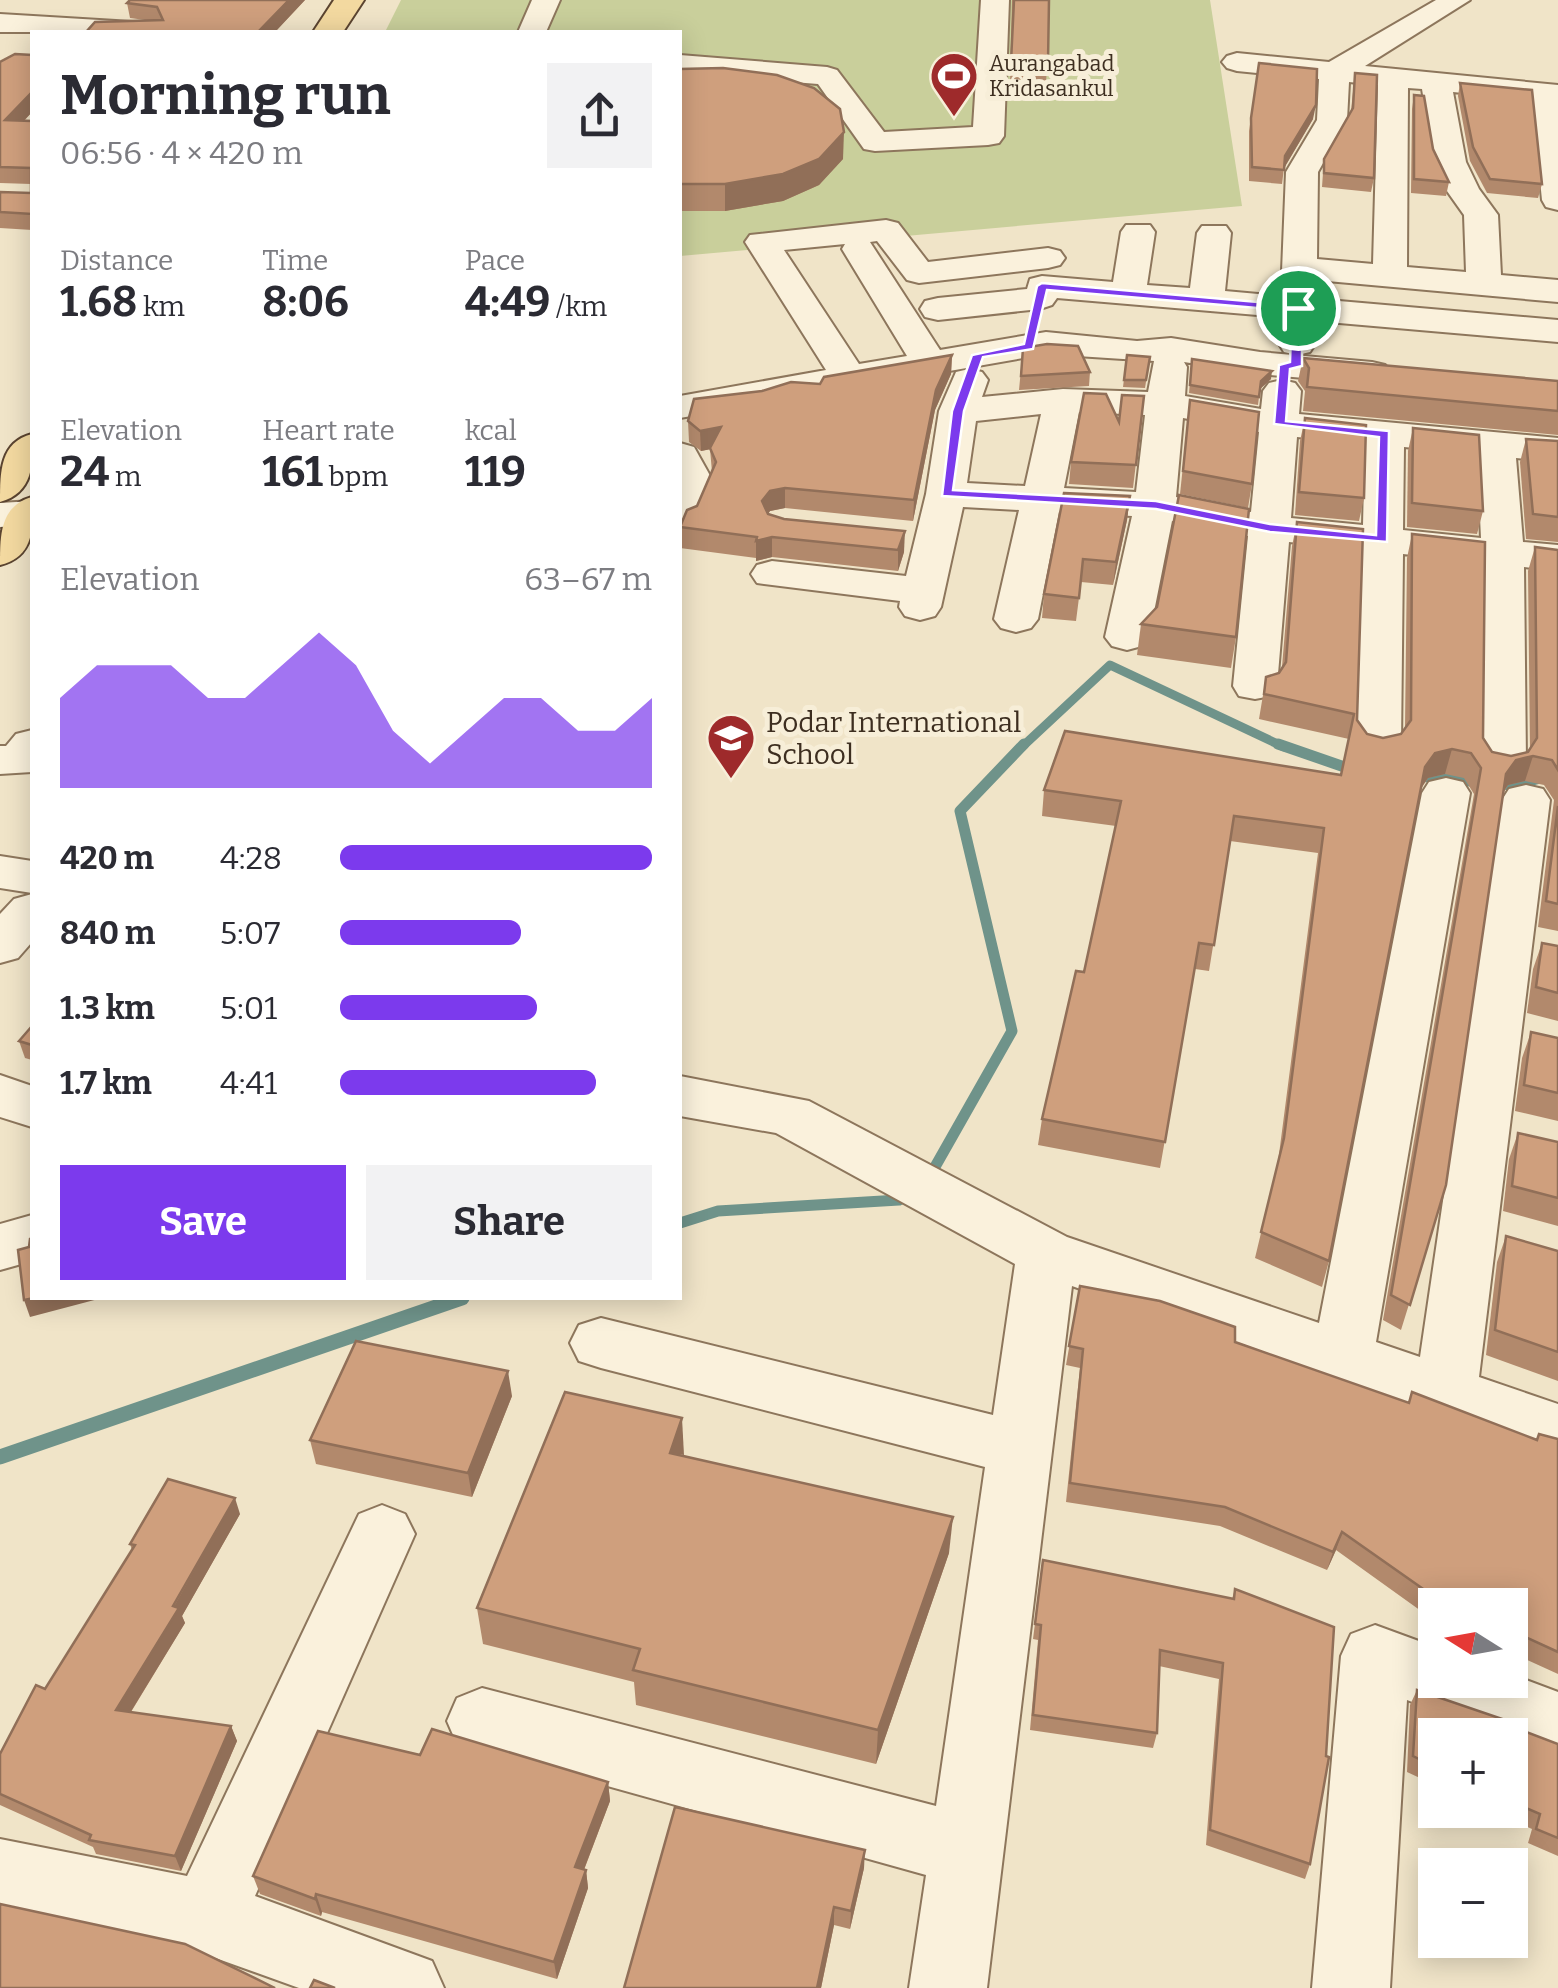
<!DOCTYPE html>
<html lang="en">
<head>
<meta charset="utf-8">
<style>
	:root { --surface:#fff; --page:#f2f2f3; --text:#2b2b33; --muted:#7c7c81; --accent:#7c3aed }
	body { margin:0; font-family:Bitter,serif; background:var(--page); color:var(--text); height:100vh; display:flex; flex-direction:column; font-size:38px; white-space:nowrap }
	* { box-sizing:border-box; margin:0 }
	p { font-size:32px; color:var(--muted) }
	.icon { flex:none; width:55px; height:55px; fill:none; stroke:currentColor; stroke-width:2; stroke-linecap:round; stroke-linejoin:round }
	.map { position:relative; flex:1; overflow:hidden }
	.details { position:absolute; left:30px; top:30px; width:652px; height:1270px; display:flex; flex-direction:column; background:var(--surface); border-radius:0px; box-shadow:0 5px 25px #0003 }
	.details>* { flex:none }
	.needle { width:65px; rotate:281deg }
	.controls { position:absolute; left:1418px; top:1588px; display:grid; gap:20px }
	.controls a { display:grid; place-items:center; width:110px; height:110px; border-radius:0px; background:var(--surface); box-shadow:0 5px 25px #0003; font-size:50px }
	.pin { position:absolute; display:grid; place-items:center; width:85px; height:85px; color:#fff; margin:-42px; border:5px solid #fff; border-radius:50%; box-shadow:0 2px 10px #0007 }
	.round { display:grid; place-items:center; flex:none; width:105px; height:105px; border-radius:0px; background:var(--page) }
	.head { display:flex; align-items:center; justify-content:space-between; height:170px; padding:0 30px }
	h1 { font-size:55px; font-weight:700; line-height:75px }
	.metrics { display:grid; grid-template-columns:repeat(3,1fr); gap:15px; height:170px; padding:10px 30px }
	.metrics div { display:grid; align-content:center }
	.metrics b { font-size:42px; font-weight:700 }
	.metrics small { font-size:28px; font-weight:400 }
	.metrics p { font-size:28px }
	.chart { height:280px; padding:20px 30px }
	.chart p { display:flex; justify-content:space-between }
	.chart svg { width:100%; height:180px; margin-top:10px; fill:var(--accent); opacity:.7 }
	.action { display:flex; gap:20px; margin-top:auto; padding:20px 30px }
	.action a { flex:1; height:115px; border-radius:0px; background:var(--accent); color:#fff; font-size:40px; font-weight:700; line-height:115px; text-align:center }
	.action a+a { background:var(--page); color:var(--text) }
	ul { padding:0 30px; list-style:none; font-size:32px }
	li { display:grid; grid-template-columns:160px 120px 1fr; align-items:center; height:75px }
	li i { height:25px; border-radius:12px; background:var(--accent) }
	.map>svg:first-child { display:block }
	.green { fill:#c9cf9b }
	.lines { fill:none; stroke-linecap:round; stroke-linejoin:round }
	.stream-far2 { stroke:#6f938a; stroke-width:9 }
	.stream-far1 { stroke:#6f938a; stroke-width:11 }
	.stream { stroke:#6f938a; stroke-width:15 }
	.minor-casing { stroke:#8d765c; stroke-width:4 }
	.major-casing { stroke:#5b4430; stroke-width:4 }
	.minor { fill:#faf1dc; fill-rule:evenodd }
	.major { fill:#f3d9a0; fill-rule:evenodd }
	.wall { fill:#b2896c }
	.shaded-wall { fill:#916f58 }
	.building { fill:#cf9f7d; stroke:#916f58; stroke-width:2.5 }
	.route { fill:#7c3aed; stroke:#fff; stroke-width:2.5; fill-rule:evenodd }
	.labels { text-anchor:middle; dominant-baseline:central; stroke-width:10; stroke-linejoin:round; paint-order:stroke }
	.far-poi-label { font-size:22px; fill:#3d2e20; stroke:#f7eed8; text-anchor:start }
	.poi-label { font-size:28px; fill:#3d2e20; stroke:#f7eed8; text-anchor:start }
</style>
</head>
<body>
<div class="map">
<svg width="1558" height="1988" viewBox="0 0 1558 1988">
	<rect width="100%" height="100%" fill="#f0e4c8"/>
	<path class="green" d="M401,0H1210L1242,206L680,256V32H385Z"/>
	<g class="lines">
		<path class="stream-far2" d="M1022,747L1110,665L1284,747"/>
		<g class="stream-far1">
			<path d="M1278,744L1356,771"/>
			<path d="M1419,776L1480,782"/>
			<path d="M1499,784L1514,785L1558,773"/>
			<path d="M927,1181L1012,1031L960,811L1024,744"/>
			<path d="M680,1223L718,1211L899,1200L909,1195"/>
		</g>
		<path class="stream" d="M0,1457L462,1298"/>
		<g class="minor-casing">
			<g id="minor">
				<path d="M532,0H560L546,32H518Z"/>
				<path d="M981,0H1009L1004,136L999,143L988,145L875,151L864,149L818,84L680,73V55L827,67L837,70L884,132L973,127Z"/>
				<path d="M1436,0H1470L1365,66L1558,85V210L1546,207L1542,200L1532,100L1453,92L1466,162L1479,189L1498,215L1501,275L1558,280V302L1316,280V299L1558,320V342L1316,321L1315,344L1310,352L1297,355L1284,352L1279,344L1280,317L1057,298L1052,305L1040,309L938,320L925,317L920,309L925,301L938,298L1027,289L1030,279L1042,276L1113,282L1121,232L1126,225H1150L1155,232L1147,285L1190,288L1197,233L1202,226H1226L1231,233L1225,291L1281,296L1286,172L1317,120L1319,79L1237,71L1227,68L1222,62L1227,56L1237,53L1329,62ZM1349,82L1378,85L1373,264L1317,259L1318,172L1347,120ZM1408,88L1422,89L1434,162L1447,191L1464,215L1466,272L1407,267Z"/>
				<path d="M0,14L149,23L159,26L163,32H0Z"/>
				<path d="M886,220L898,223L928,262L1048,248L1060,251L1065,258L1060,265L1048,268L919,283L907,280L877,241L870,242L940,350L1046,332L1137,341L1171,338L1260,352L1372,362L1385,365L1391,373L1385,381L1372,384L1260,374L1184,362L1187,367L1185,396L1261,409L1263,391L1269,383L1282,380L1295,383L1301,391L1299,414L1558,438V462L1516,458L1523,542L1558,545V571L1524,567L1526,763L1520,773L1503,777L1486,773L1480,763L1482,563L1403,554L1401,745L1394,755L1378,759L1362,755L1355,745L1362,550L1289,542L1277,686L1271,696L1255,699L1239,696L1233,686L1248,536L1172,521L1149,637L1142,646L1127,650L1112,646L1105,637L1132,516L1059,512L1038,619L1031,628L1016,632L1001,628L994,619L1019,510L963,507L941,607L935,616L920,620L905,616L899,607L900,601L757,583L751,574L757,565L772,561L906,576L926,494L939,411L956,372L969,369L982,372L988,380L982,397L1063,389L1148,392L1154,361L1046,354L680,418V396L826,370L745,242L750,235ZM845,244L842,249L907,356L859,364L784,250ZM1079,412L1145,415L1136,492L1064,488ZM1041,414L1025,486L967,483L976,421ZM1183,418L1259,432L1251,512L1176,497ZM1297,437L1365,444L1363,525L1291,518ZM1404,447L1477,454L1481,538L1403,530Z"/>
				<path d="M680,443L694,447L713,481L694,525L680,528Z"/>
				<path d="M32,501V525L0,527V503Z"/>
				<path d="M32,730V772L0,774V746H6L16,734Z"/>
				<path d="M1446,778L1463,782L1470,793L1376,1342L1420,1357L1502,800L1509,789L1526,785L1543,789L1550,800L1479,1377L1558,1404V1458L1072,1286L987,1988H909L926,1875L457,1744L447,1721L457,1698L482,1688L936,1806L985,1467L601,1368L579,1361L570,1343L579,1325L601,1318L993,1415L1015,1264L776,1133L680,1116V1076L809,1101L1067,1237L1319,1323L1422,793L1429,782Z"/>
				<path d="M0,856L32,861V893L0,888Z"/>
				<path d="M32,894V942L18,958L0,963V914L14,899Z"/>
				<path d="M0,1075L32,1086V1127L0,1117Z"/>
				<path d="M32,1215V1261L0,1270V1224Z"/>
				<path d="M382,1505L405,1514L415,1534L255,1896L432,1961L444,1988H299L207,1955L0,1913V1839L187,1876L359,1514Z"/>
				<path d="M1375,1625L1435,1647V1680H1510V1674L1558,1692V1758L1510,1740V1735H1498L1407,1700L1390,1988H1312L1341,1656L1351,1634Z"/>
			</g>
		</g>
		<g class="major-casing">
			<g id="major">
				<path d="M334,0H364L343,32H313Z"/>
				<path d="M32,434C34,463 33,493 0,502C0,472 0,442 32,434Z"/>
				<path d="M32,497C34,527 34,557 0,565C0,535 0,506 32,497Z"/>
			</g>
		</g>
		<use href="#minor" class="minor"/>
		<use href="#major" class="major"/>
	</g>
	<g class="wall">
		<path d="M130,0H305L275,32H86L145,20L130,18L127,3Z"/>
		<path d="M1012,0H1049L1046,87L1010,86Z"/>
		<path d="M32,55V112L24,121H32V230L0,228V192L31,193V184L0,183V62Z"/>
		<path d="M1259,63L1313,119L1284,168L1282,184L1249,181V131Z"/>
		<path d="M680,69L843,159L819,185L783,201L725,211H680Z"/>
		<path d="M1355,73L1374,178L1371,192L1322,187L1324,159L1351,111Z"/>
		<path d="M1460,83L1542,184L1538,198L1487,193L1470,161L1458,96Z"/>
		<path d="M1414,95L1433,149L1449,182L1446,196L1411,193L1412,109Z"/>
		<path d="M1023,348L1090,372L1089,386L1019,390Z"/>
		<path d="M952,355L951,374L935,410L913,521L785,508L770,511L768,514L904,552L898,571L772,557L756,561V558L680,548V524L697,506L712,472L710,449L701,451L689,442L688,421L820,384Z"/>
		<path d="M1127,355L1150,357L1145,388L1123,387Z"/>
		<path d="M1303,358L1558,381V435L1303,411L1305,391L1298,381Z"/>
		<path d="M1192,359L1271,379L1260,389L1258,405L1189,393Z"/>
		<path d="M1144,396L1133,488L1069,484L1071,462L1119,422Z"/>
		<path d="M1190,400L1252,484L1248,508L1180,494Z"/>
		<path d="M1305,418L1364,498L1359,521L1295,515L1300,441Z"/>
		<path d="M1413,428L1483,511L1477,534L1407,527L1408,451Z"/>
		<path d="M1526,439L1558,441V542L1526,539L1520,462Z"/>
		<path d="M1130,496L1127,520L1113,585L1081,582L1076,621L1042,618L1044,594Z"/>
		<path d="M1297,522L1357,720L1367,734L1383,738L1401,734L1405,728L1407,558L1412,534L1483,738L1492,752L1511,756L1528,752L1530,750L1528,571L1535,547L1558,550V931L1538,927L1554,800L1544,785L1525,781L1508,785L1503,793L1446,1185L1401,1330L1383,1320L1474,794L1464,778L1445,774L1428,778L1421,789L1329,1261L1322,1287L1255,1258L1278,1162L1318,853L1230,841L1209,971L1195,969L1160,1168L1038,1145L1042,1119L1084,972L1116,826L1042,816L1044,790L1341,775L1349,739L1259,719L1266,677L1279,673L1282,667L1292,546Z"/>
		<path d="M1141,624L1236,637L1231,668L1137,655Z"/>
		<path d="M1542,943L1558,946V1021L1527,1013L1533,969Z"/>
		<path d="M32,1026V1060L25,1058L19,1041Z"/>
		<path d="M1531,1032L1558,1038V1121L1515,1111L1522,1058Z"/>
		<path d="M1518,1133L1558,1142V1226L1503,1211L1509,1159Z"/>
		<path d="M1506,1236L1558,1251V1381L1486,1355L1497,1262Z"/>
		<path d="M1080,1286L1408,1403L1412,1392L1537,1440L1558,1439V1674L1510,1652V1605H1435V1621L1336,1550L1327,1570L1220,1526L1066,1502L1080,1368L1066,1365Z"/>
		<path d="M512,1396L472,1497L316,1464L310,1440Z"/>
		<path d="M684,1456L949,1553L876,1764L636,1705L634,1682L483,1644L477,1608Z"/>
		<path d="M240,1514L182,1616L185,1623L131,1712L231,1726L237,1741L181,1871L96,1854L93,1847L0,1805V1754L45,1689L132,1550L130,1544Z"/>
		<path d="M1043,1560L1232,1599L1235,1589L1310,1864L1305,1879L1206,1845L1219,1679L1159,1666L1157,1733L1153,1748L1030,1730L1038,1640L1033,1639Z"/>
		<path d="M1417,1690L1558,1744V1856L1528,1843L1532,1829L1490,1810H1510V1735H1435V1785L1407,1772L1410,1705Z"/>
		<path d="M420,1755L608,1782L610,1801L584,1870H586L588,1888L557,1979L322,1912L321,1916L260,1894L253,1876Z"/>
		<path d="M864,1868L850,1929L834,1925L821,1988H624Z"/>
	</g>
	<g class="shaded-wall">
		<path d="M289,0H305L275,32H261L260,30Z"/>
		<path d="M32,92V112L9,136L5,120Z"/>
		<path d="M1316,105L1313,119L1283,170L1285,156Z"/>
		<path d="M844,132L843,159L819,185L783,201L725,211V184Z"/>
		<path d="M952,355L951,374L935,410L913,521L914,500L936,390Z"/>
		<path d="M1272,371L1271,379L1260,389L1261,381Z"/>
		<path d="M721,427L722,447L701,451L700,431Z"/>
		<path d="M785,488V508L770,511L762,522V501L770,491Z"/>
		<path d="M1130,496L1127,520L1113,585L1116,562Z"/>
		<path d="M905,531L904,552L898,571V550Z"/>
		<path d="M772,537V557L756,561V541Z"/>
		<path d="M1452,749L1445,774L1428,778L1418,792L1425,767L1435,753Z"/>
		<path d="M1533,756L1525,781L1508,785L1498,799L1506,774L1516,760Z"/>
		<path d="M34,1298H102L30,1317L24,1300Z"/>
		<path d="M508,1371L512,1396L472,1497L468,1473Z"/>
		<path d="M682,1418L684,1455L670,1453Z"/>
		<path d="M235,1498L240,1514L182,1616L185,1623L122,1726L116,1710Z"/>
		<path d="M953,1517L949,1553L876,1764L878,1730Z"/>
		<path d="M1342,1532L1336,1550L1327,1570L1333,1552Z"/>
		<path d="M231,1726L237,1741L181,1871L175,1856Z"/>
		<path d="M608,1782L610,1801L578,1885L575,1867Z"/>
		<path d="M865,1850L864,1868L850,1929L851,1911Z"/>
		<path d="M586,1870L588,1888L557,1979L554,1962Z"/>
		<path d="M316,1894L322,1912L321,1916L315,1899Z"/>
		<path d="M834,1907V1925L821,1988H817Z"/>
	</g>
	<g class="building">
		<path d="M130,0H289L260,30L273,31L272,32H86L95,22L163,20L157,7L127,3Z"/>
		<path d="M1014,0H1049L1048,63L1011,62Z"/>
		<path d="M15,54L32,55V92L5,120L32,121V214L0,212V192L31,193V168L0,167V62Z"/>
		<path d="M1259,63L1317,69L1316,105L1285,156L1284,170L1252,167L1251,118Z"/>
		<path d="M723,68L777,75L814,88L840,109L844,132L819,159L783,174L725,184H680V69Z"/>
		<path d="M1355,73L1377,75L1374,178L1324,173V159L1353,108Z"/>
		<path d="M1460,83L1532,90L1542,184L1490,179L1473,147Z"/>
		<path d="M1414,95L1424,96L1433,149L1449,182L1414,179Z"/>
		<path d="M1047,344L1078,346L1090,372L1021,376L1023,348Z"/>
		<path d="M952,355L936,390L914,500L785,488L770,491L762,501L768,514L784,519L905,531L898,550L772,537L756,541L757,537L680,527L687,510L697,506L716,462L710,448L721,427L700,431L688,421L694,399L762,391L791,382L820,384L824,377Z"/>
		<path d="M1127,355L1150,357L1146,380H1124Z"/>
		<path d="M1303,358L1558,381V411L1307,387L1309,368Z"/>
		<path d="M1192,359L1272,371L1261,381L1259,397L1190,385Z"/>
		<path d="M1084,393L1106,394L1119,422L1122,395L1144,396L1136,465L1071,462Z"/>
		<path d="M1190,400L1259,412L1252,484L1183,471Z"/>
		<path d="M1305,418L1366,425L1364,498L1299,492Z"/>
		<path d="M1413,428L1479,435L1483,511L1412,503Z"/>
		<path d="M1526,439L1558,441V517L1533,514Z"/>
		<path d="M1064,493L1130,496L1116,562L1083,559L1079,598L1044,594Z"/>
		<path d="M1179,495L1249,509L1236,637L1141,624L1157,607Z"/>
		<path d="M1297,522L1363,529L1357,720L1367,734L1383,738L1401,734L1411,720L1412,534L1485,542L1483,738L1492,752L1511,756L1528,752L1537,738L1535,547L1558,550V770L1552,760L1533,756L1516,760L1506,774L1446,1185L1410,1305L1391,1295L1481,768L1471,753L1452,749L1435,753L1425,767L1329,1261L1261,1232L1284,1138L1324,828L1234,816L1214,945L1199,943L1165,1142L1042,1119L1076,971L1084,972L1121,801L1044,790L1065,731L1341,775L1354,714L1264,694L1266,677L1279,673L1286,662Z"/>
		<path d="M1558,806V904L1546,901Z"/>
		<path d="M1542,943L1558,946V993L1536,987Z"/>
		<path d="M32,1026V1045L19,1041Z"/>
		<path d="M1531,1032L1558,1038V1093L1524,1085Z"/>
		<path d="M1518,1133L1558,1142V1198L1512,1186Z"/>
		<path d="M1506,1236L1558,1251V1352L1495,1330Z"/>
		<path d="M30,1239H32V1298H34L24,1300L18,1250L29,1247Z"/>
		<path d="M1080,1286L1160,1301L1235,1327V1342L1409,1403L1412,1392L1537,1440L1539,1434L1558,1439V1652L1510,1630V1605H1446L1342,1532L1333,1552L1225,1507L1070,1483L1083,1349L1069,1346Z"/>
		<path d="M356,1341L508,1371L468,1473L310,1440Z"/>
		<path d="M565,1392L682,1418L670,1453L953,1517L878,1730L633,1670L640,1649L477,1608Z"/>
		<path d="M168,1479L235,1498L173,1606L179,1608L116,1710L231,1726L175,1856L89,1840L91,1835L0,1794V1754L36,1685L45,1689L135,1545L130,1544Z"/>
		<path d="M1043,1560L1234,1599L1235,1589L1334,1627L1326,1756L1329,1757L1310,1864L1210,1830L1223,1663L1160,1650L1157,1733L1033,1715L1041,1625L1035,1624Z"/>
		<path d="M1417,1690L1514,1723L1516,1728L1558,1744V1838L1536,1829L1540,1814L1510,1801V1735H1435V1767L1413,1756Z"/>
		<path d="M432,1729L608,1782L575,1867L586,1870L554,1962L316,1894L315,1899L253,1876L318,1731L420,1755Z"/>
		<path d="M675,1807L865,1850L851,1911L834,1907L817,1988H624Z"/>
		<path d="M0,1904L185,1944L275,1988H0Z"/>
		<path d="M314,1980L335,1988H310Z"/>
	</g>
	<path class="route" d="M1042,283L1302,306V366L1290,369L1286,421L1389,431L1387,542L1270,532L1156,509L942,496L952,411L972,355L1024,344L1037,286ZM1047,290L1292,311L1290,362L1279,365L1274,424L1379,437L1376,535L1270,524L1156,501L953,490L964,411L983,357L1033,349Z"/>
	<defs>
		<g id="stadium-pin" transform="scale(2.5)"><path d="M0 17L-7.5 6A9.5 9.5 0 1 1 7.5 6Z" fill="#9e2a2b" stroke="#f7eed8"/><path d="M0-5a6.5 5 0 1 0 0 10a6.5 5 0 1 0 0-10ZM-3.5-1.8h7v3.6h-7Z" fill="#fff"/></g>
		<g id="school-pin" transform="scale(2.5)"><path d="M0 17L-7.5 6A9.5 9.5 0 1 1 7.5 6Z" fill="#9e2a2b" stroke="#f7eed8"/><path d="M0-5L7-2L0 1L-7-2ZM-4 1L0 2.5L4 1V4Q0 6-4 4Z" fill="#fff"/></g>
	</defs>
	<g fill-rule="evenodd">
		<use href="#stadium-pin" x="954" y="76"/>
		<use href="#school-pin" x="731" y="738"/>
	</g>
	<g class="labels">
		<g class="far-poi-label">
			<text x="989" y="63">Aurangabad<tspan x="989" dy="25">Kridasankul</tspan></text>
		</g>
		<g class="poi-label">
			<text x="766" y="722">Podar International<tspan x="766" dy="32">School</tspan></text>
		</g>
	</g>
</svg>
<div class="controls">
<a><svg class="needle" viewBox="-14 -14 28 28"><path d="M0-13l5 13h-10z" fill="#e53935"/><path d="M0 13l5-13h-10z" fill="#7c7c81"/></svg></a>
<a>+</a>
<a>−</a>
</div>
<div class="pin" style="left:1298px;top:308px;background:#1e9e55"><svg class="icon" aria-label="arrive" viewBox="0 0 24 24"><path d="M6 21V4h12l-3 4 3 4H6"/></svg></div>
<section class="details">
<div class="head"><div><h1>Morning run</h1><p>06:56 · 4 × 420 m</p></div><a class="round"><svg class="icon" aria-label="share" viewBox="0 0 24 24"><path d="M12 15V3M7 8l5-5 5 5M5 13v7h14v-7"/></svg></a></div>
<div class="metrics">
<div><p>Distance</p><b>1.68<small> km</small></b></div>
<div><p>Time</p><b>8:06</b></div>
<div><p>Pace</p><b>4:49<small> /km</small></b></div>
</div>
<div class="metrics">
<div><p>Elevation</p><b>24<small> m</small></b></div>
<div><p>Heart rate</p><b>161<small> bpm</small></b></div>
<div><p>kcal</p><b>119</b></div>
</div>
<div class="chart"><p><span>Elevation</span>63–67 m</p>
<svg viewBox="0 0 160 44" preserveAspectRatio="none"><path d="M0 44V22L10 14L20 14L30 14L40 22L50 22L60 14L70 6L80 14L90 30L100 38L110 30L120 22L130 22L140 30L150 30L160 22V44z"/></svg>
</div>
<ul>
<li><b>420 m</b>4:28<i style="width:100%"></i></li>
<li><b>840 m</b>5:07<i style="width:58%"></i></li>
<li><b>1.3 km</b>5:01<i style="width:63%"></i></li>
<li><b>1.7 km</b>4:41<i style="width:82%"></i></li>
</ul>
<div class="action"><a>Save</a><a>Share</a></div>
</section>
</div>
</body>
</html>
